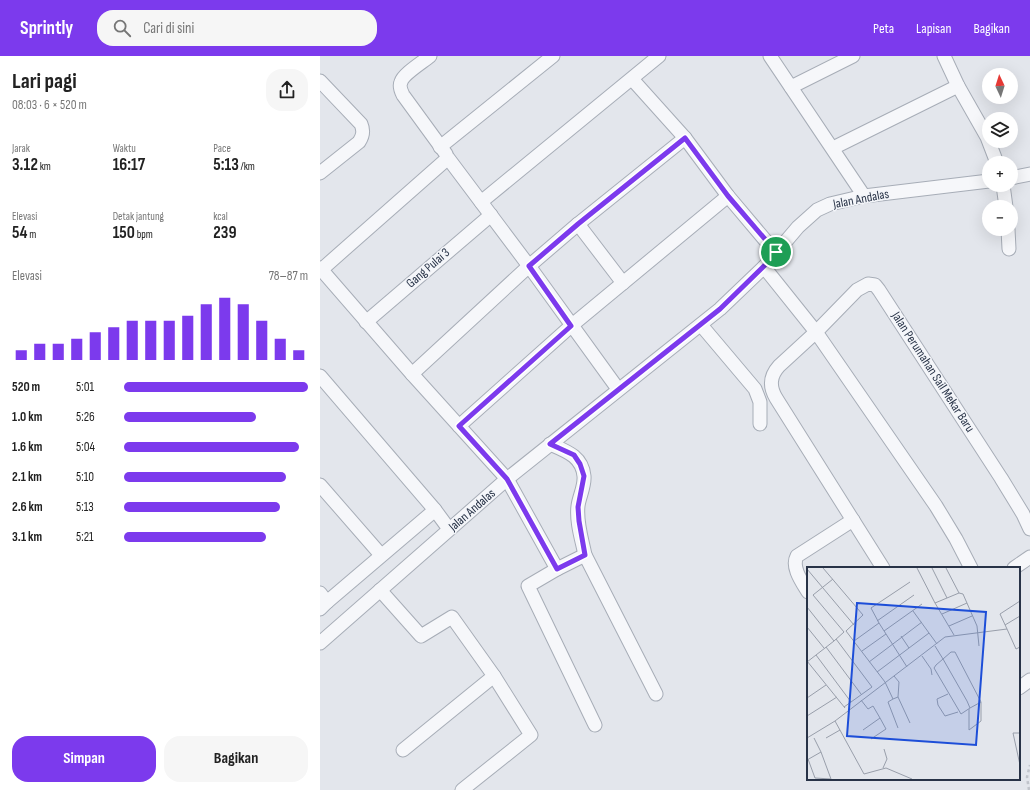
<!DOCTYPE html>
<html lang="id">
<head>
<meta charset="utf-8">
<style>
	:root { --surface:#fff; --page:#f6f6f6; --text:#222; --muted:#767676; --accent:#7c3aed }
	body { margin:0; font-family:"Sofia Sans Condensed",sans-serif; background:var(--page); color:var(--text); height:100vh; display:flex; flex-direction:column; font-size:15px; white-space:nowrap }
	* { box-sizing:border-box; margin:0 }
	p { font-size:13px; color:var(--muted) }
	.icon { flex:none; width:22px; height:22px; fill:none; stroke:currentColor; stroke-width:2; stroke-linecap:round; stroke-linejoin:round }
	.map { position:relative; flex:1; overflow:hidden }
	.panel { display:flex; flex-direction:column; background:var(--surface); width:320px }
	.panel>* { flex:none }
	.needle { width:26px; rotate:356deg }
	.buttons { position:absolute; left:662px; top:12px; display:grid; gap:8px }
	.buttons a { display:grid; place-items:center; width:36px; height:36px; border-radius:50%; background:var(--surface); box-shadow:0 4px 16px #0002; font-size:20px }
	.pin { position:absolute; display:grid; place-items:center; width:34px; height:34px; color:#fff; margin:-17px; border:2px solid #fff; border-radius:50%; box-shadow:0 1px 4px #0007 }
	.round { display:grid; place-items:center; flex:none; width:42px; height:42px; border-radius:16px; background:var(--page) }
	.head { display:flex; align-items:center; justify-content:space-between; height:68px; padding:0 12px }
	h1 { font-size:22px; font-weight:700; line-height:30px }
	.stats { display:grid; grid-template-columns:repeat(3,1fr); gap:6px; height:68px; padding:4px 12px }
	.stats div { display:grid; align-content:center }
	.stats b { font-size:17px; font-weight:700 }
	.stats small { font-size:11px; font-weight:400 }
	.stats p { font-size:11px }
	.chart { height:112px; padding:8px 12px }
	.chart p { display:flex; justify-content:space-between }
	.chart svg { width:100%; height:72px; margin-top:4px; stroke:var(--accent); stroke-width:6 }
	.cta { display:flex; gap:8px; margin-top:auto; padding:8px 12px }
	.cta a { flex:1; height:46px; border-radius:16px; background:var(--accent); color:#fff; font-size:16px; font-weight:700; line-height:46px; text-align:center }
	.cta a+a { background:var(--page); color:var(--text) }
	ul { padding:0 12px; list-style:none; font-size:13px }
	li { display:grid; grid-template-columns:64px 48px 1fr; align-items:center; height:30px }
	li i { height:10px; border-radius:5px; background:var(--accent) }
	header { display:flex; align-items:center; gap:24px; box-sizing:border-box; height:56px; padding:0 20px; background:var(--accent); color:#fff }
	header strong { font-size:19px }
	nav { display:flex; gap:22px; margin-inline-start:auto; font-size:14px }
	.search { width:280px; height:36px; background:var(--page); display:flex; align-items:center; gap:10px; box-sizing:border-box; padding:0 14px; border-radius:16px; color:var(--muted); font-size:15px }
	main { display:flex; flex:1; min-height:0 }
	.map>svg:first-child { display:block }
	.lines { fill:none; stroke-linecap:round; stroke-linejoin:round }
	.minor-casing { stroke:#a7adb7; stroke-width:15 }
	.path { stroke:#c0c4cb; stroke-width:2.5; stroke-dasharray:3 3; stroke-linecap:butt }
	.minor { stroke:#f6f7fa; stroke-width:13 }
	.route-casing { stroke:#fff; stroke-width:8 }
	.route { stroke:#7c3aed; stroke-width:5 }
	.labels { text-anchor:middle; dominant-baseline:central; stroke-width:3; stroke-linejoin:round; paint-order:stroke }
	.street-label { font-size:13px; fill:#283347; stroke:#f3f5f9 }
	.inset-road { fill:none; stroke:#989eaa; stroke-width:1 }
	.view { fill:#1d4ed8; fill-opacity:0.15; stroke:#1d4ed8; stroke-width:2 }
	.inset-edge { fill:none; stroke:#283347; stroke-width:2 }
</style>
</head>
<body>
<header>
<strong>Sprintly</strong>
<div class="search"><svg class="icon" aria-label="search" viewBox="0 0 24 24"><circle cx="10" cy="10" r="6"/><path d="M15 15l6 6"/></svg>Cari di sini</div>
<nav><a>Peta</a><a>Lapisan</a><a>Bagikan</a></nav>
</header>
<main>
<section class="panel">
<div class="head"><div><h1>Lari pagi</h1><p>08:03 · 6 × 520 m</p></div><a class="round"><svg class="icon" aria-label="share" viewBox="0 0 24 24"><path d="M12 15V3M7 8l5-5 5 5M5 13v7h14v-7"/></svg></a></div>
<div class="stats">
<div><p>Jarak</p><b>3.12<small> km</small></b></div>
<div><p>Waktu</p><b>16:17</b></div>
<div><p>Pace</p><b>5:13<small> /km</small></b></div>
</div>
<div class="stats">
<div><p>Elevasi</p><b>54<small> m</small></b></div>
<div><p>Detak jantung</p><b>150<small> bpm</small></b></div>
<div><p>kcal</p><b>239</b></div>
</div>
<div class="chart"><p><span>Elevasi</span>78–87 m</p>
<svg viewBox="0 0 160 44" preserveAspectRatio="none"><path d="M5 44V38M15 44V34M25 44V34M35 44V31M45 44V27M55 44V24M65 44V20M75 44V20M85 44V20M95 44V17M105 44V10M115 44V6M125 44V10M135 44V20M145 44V31M155 44V38"/></svg>
</div>
<ul>
<li><b>520 m</b>5:01<i style="width:100%"></i></li>
<li><b>1.0 km</b>5:26<i style="width:72%"></i></li>
<li><b>1.6 km</b>5:04<i style="width:95%"></i></li>
<li><b>2.1 km</b>5:10<i style="width:88%"></i></li>
<li><b>2.6 km</b>5:13<i style="width:85%"></i></li>
<li><b>3.1 km</b>5:21<i style="width:77%"></i></li>
</ul>
<div class="cta"><a>Simpan</a><a>Bagikan</a></div>
</section>
<div class="map">
<svg width="710" height="734" viewBox="0 0 710 734">
	<rect width="100%" height="100%" fill="#e3e6ec"/>
	<g class="lines">
		<g class="minor-casing">
			<g id="minor">
				<path d="M110,0C103,6 83,18 81,26C79,30 81,35 83,39L126,98"/>
				<path d="M450,0L544,140"/>
				<path d="M624,0L638,30L667,81L677,107"/>
				<path d="M312,23L365,82L408,140L456,197"/>
				<path d="M0,25L41,68C44,75 43,80 39,86L0,117"/>
				<path d="M471,31L533,0"/>
				<path d="M120,91L233,0"/>
				<path d="M513,92L638,30"/>
				<path d="M691,122L710,118"/>
				<path d="M683,129L686,151"/>
				<path d="M161,146L339,0"/>
				<path d="M258,168L303,227"/>
				<path d="M688,173L689,193"/>
				<path d="M444,211L496,276L616,450L636,483L651,512"/>
				<path d="M0,212L92,318L187,423L237,513L265,499L336,638"/>
				<path d="M1,214L128,102L209,210L298,333"/>
				<path d="M46,266L171,159"/>
				<path d="M381,269L435,333L440,346V368"/>
				<path d="M92,318L209,210L258,168L365,82"/>
				<path d="M0,320L115,454L7,546"/>
				<path d="M139,370L251,270L408,140"/>
				<path d="M230,388C246,395 262,400 264,420C265,430 259,441 258,450C256,466 262,484 265,499"/>
				<path d="M0,429L61,499"/>
				<path d="M115,454L129,473"/>
				<path d="M563,512L456,342C449,330 450,320 459,310L496,276L537,234L548,228L555,229L559,234L681,422L703,458L710,473"/>
				<path d="M694,512L710,501"/>
				<path d="M237,513L208,530L275,669"/>
				<path d="M60,534L101,580L132,561L174,620L83,694"/>
				<path d="M488,536C482,526 471,511 477,500L533,464"/>
				<path d="M0,537L7,546L0,553"/>
				<path d="M0,587L187,423L400,253L444,211L478,171L497,154L510,148L544,140L669,125"/>
				<path d="M699,632L710,624"/>
				<path d="M142,734L211,679L174,620"/>
			</g>
		</g>
		<path class="path" d="M709,734L707,721L710,709"/>
		<use href="#minor" class="minor"/>
	</g>
	<g class="lines">
		<g class="route-casing">
			<path id="route" d="M365,82L408,140L456,196L444,210L400,253L230,388L254,399L260,408L264,420L258,451L259,465L265,499L237,513L187,423L139,370L251,270L209,210L258,168Z"/>
		</g>
		<use href="#route" class="route"/>
	</g>
	<g class="labels">
		<g class="street-label">
			<text transform="translate(541 143) rotate(-11)">Jalan Andalas</text>
			<text transform="translate(108 212) rotate(-41)">Gang Pulai 3</text>
			<text transform="translate(613 316) rotate(57)">Jalan Perumahan Sail Mekar Baru</text>
			<text transform="translate(152 454) rotate(-41)">Jalan Andalas</text>
		</g>
	</g>
	<g transform="translate(487 511)">
		<rect width="213" height="213" fill="#e3e6ec"/>
		<path class="inset-road" d="M16,1L56,48L39,64M110,1L128,36M125,1L140,31M139,1L152,26L128,36L147,68M0,2L47,58M152,26L156,27L170,59L172,79M0,40L27,74L37,65L6,28L26,12M106,44L130,77M135,47L160,36M70,54L107,28M72,56L64,41L103,15M198,58L213,49M142,59L165,49M0,60L17,81M200,62L209,82L213,80M39,64L78,115L86,132L91,130L103,156M77,64L115,37M94,69L102,81M29,72L65,120L44,135M47,74L72,56L100,100M128,79L136,92L160,134L163,141L154,147L127,101L129,98L136,92L144,85H148L174,135L163,141M19,80L54,127M55,84L79,67M9,88L44,135L37,140M115,89L124,102L125,108M0,94L38,141M0,95L27,74M62,95L115,55M70,105L122,66M87,109L92,115L91,130M141,127L130,132L131,138L138,149L151,145M0,131L19,118M86,132L81,135L91,161M54,133L61,142L66,139L73,151L56,163M162,142V163L174,154V135M0,149L30,130M28,154L57,207L79,201L105,212M213,166H206L213,198M0,171L28,154L138,70L200,62L193,47L213,34M19,171L33,163M64,172L79,162L73,151M1,192L8,211L24,212L14,185M0,193L14,185L7,171M76,201L80,192L77,182"/>
		<path class="view" d="M50,36L179,45L169,178L40,169Z"/>
		<rect width="213" height="213" class="inset-edge"/>
	</g>
</svg>
<div class="buttons">
<a><svg class="needle" viewBox="-14 -14 28 28"><path d="M0-13l5 13h-10z" fill="#e53935"/><path d="M0 13l5-13h-10z" fill="#767676"/></svg></a>
<a><svg class="icon" aria-label="layers" viewBox="0 0 24 24"><path d="M12 4l9 5-9 5-9-5zM3 14l9 5 9-5"/></svg></a>
<a>+</a>
<a>−</a>
</div>
<div class="pin" style="left:456px;top:196px;background:#1e9e55"><svg class="icon" aria-label="arrive" viewBox="0 0 24 24"><path d="M6 21V4h12l-3 4 3 4H6"/></svg></div>
</div>
</main>
</body>
</html>
